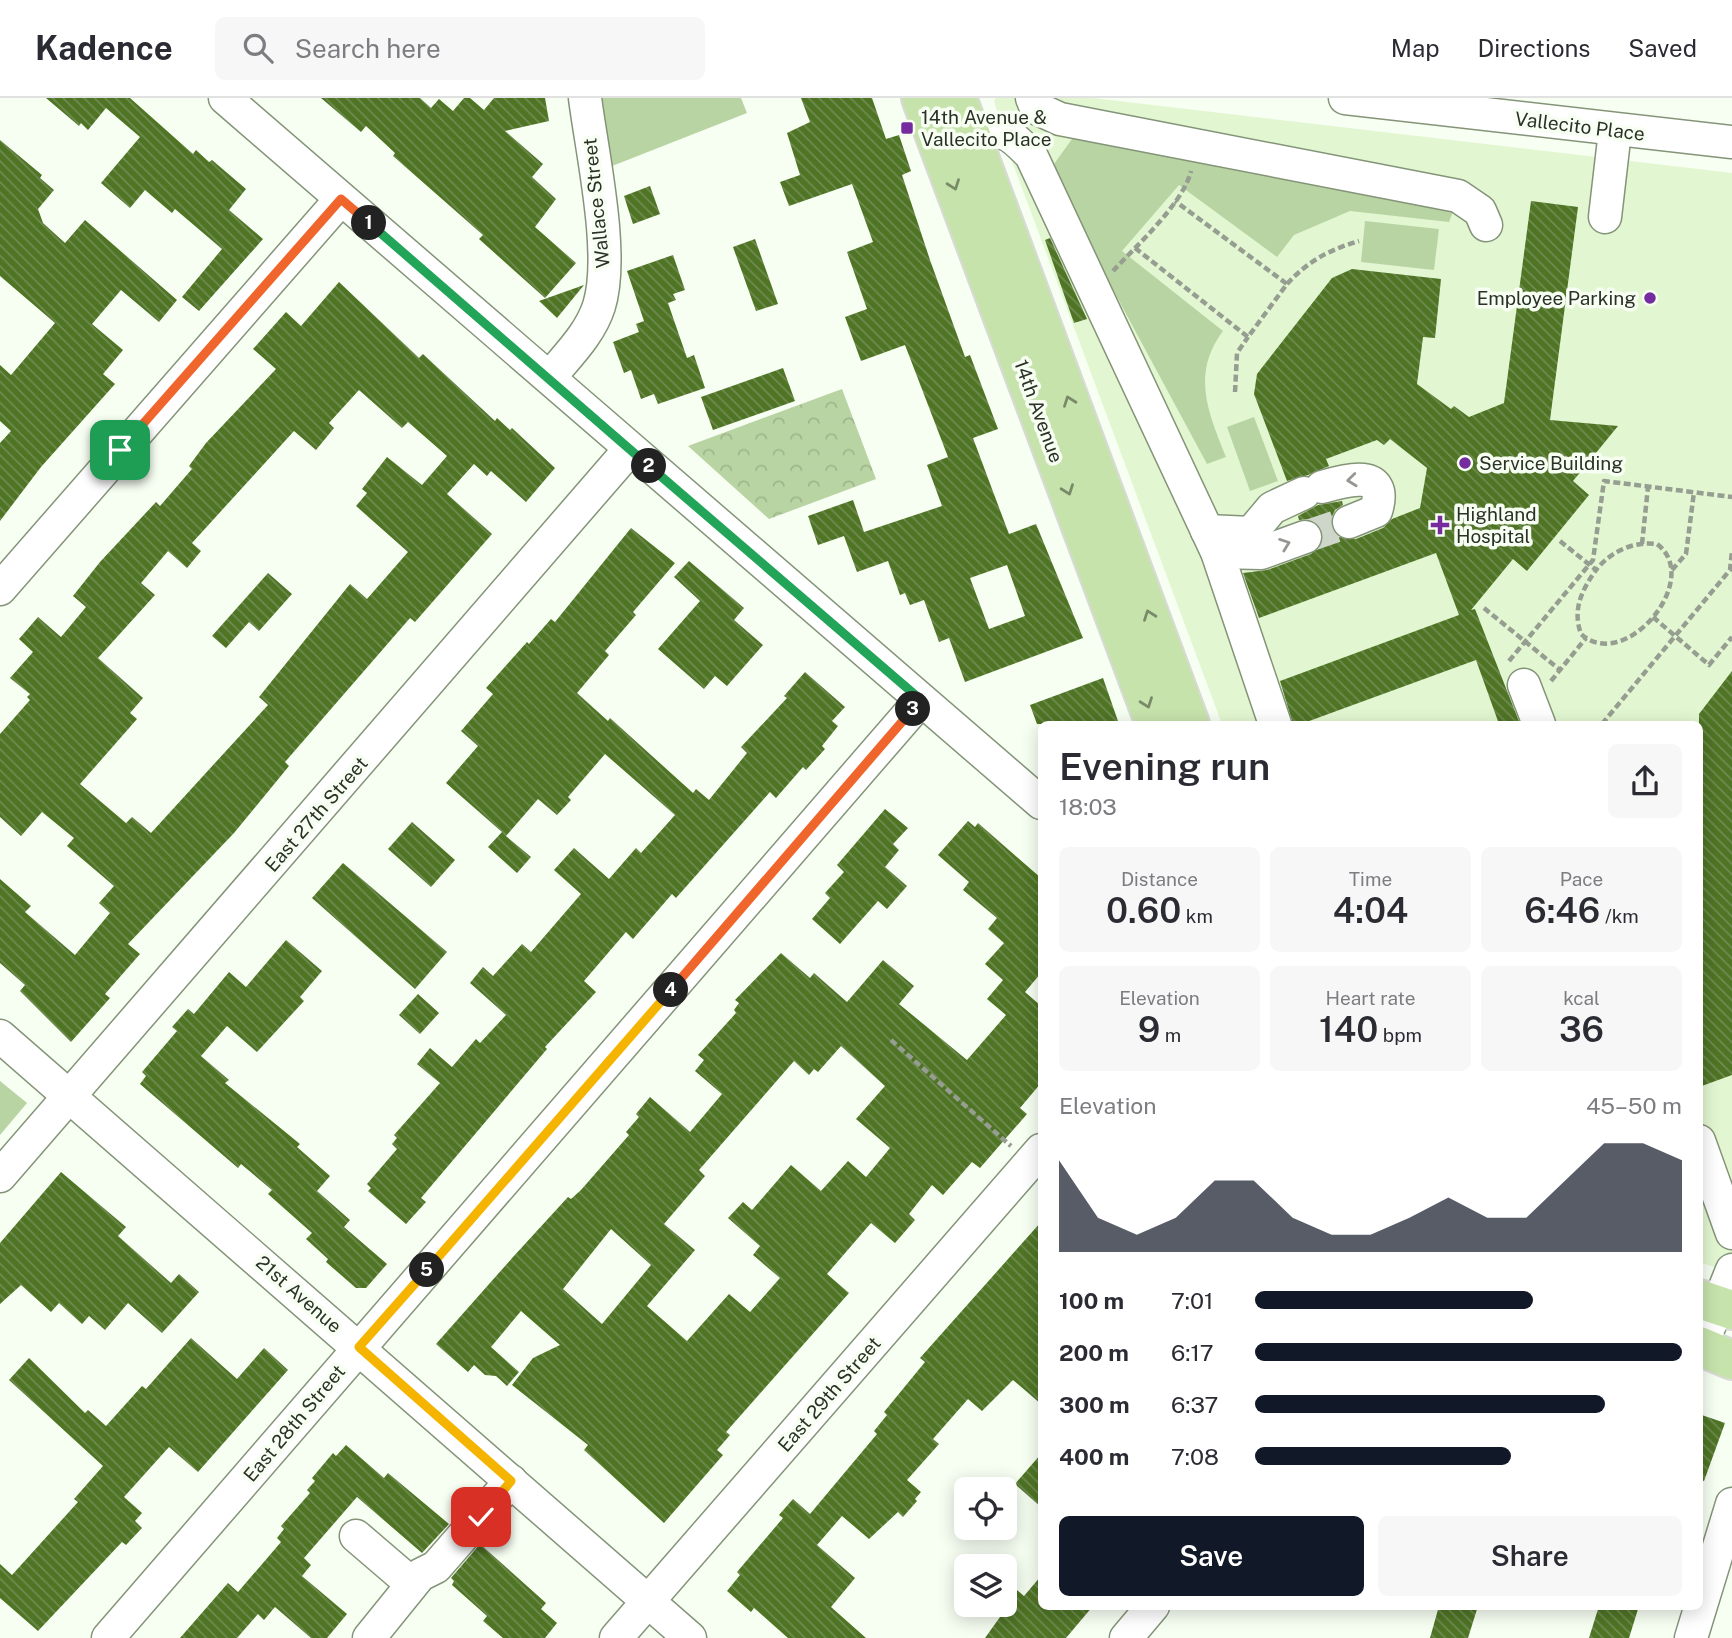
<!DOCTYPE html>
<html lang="en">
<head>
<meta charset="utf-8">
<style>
	:root { --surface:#fff; --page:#f7f7f7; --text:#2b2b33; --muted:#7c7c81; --line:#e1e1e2; --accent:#111827 }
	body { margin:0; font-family:"Public Sans",sans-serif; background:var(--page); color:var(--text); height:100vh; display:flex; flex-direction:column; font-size:26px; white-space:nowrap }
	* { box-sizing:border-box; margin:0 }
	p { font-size:23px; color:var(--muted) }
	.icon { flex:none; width:38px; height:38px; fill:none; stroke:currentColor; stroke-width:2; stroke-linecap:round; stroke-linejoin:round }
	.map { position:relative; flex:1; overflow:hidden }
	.details { position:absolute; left:1038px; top:623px; width:665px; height:889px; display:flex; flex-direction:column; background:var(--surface); border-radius:10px; box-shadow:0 4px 18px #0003 }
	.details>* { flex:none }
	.buttons { position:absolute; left:954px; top:1379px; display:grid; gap:14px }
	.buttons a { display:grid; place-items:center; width:63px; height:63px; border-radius:10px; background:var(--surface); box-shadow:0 4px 18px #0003; font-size:35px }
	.pin { position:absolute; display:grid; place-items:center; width:60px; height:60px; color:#fff; margin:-30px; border-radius:14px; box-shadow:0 4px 10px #0006 }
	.km { position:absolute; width:35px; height:35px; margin:-18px; border-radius:50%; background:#222; color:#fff; font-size:19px; line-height:35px; text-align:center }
	.round { display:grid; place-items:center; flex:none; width:74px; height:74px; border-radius:10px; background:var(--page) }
	.overview { display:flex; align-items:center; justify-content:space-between; height:119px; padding:0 21px }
	h1 { font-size:38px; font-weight:600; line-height:52px }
	.figures { display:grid; grid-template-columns:repeat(3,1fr); gap:10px; height:119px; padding:7px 21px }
	.figures div { display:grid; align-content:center; border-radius:10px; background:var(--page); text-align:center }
	.figures b { font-size:35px; font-weight:600 }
	.figures small { font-size:19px; font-weight:400 }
	.figures p { font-size:19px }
	.chart { height:196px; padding:14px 21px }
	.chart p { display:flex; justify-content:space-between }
	.chart svg { width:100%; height:126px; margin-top:7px; fill:var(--accent); opacity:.7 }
	.action { display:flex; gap:14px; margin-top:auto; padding:14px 21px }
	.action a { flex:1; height:80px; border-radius:10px; background:var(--accent); color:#fff; font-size:28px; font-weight:600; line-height:80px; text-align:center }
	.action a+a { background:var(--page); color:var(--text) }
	ul { padding:0 21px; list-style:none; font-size:23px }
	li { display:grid; grid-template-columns:112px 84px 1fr; align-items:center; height:52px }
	li i { height:18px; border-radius:9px; background:var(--accent) }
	header { display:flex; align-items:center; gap:42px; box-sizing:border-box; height:98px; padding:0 35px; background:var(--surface); border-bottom:2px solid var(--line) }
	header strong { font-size:33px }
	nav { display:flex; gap:38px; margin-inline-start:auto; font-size:24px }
	.search { width:490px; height:63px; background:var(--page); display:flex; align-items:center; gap:18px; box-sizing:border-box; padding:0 24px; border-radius:10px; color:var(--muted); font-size:26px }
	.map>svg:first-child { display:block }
	.built { fill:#e2f7d1 }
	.green { fill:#b9d4a3 }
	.forest { fill:url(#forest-crowns) }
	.building { fill:url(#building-back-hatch); fill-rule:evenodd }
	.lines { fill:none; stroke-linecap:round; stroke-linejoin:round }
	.minor-tunnel { stroke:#ced5c9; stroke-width:32; stroke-dasharray:32 16; stroke-linecap:butt }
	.minor-casing { stroke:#849478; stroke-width:35 }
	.major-casing { stroke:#d9dad8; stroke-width:42 }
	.path { stroke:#969d91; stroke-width:4.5; stroke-dasharray:7 3.5; stroke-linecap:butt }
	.minor { stroke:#fff; stroke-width:32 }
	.major { stroke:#c7e3ac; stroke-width:38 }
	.oneway { stroke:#798a69 }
	.oneway2 { stroke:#959892 }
	.split-1-casing { stroke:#fff; stroke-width:14 }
	.split-2-casing { stroke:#fff; stroke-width:14 }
	.split-3-casing { stroke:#fff; stroke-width:14 }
	.split-4-casing { stroke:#fff; stroke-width:14 }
	.split-5-casing { stroke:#fff; stroke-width:14 }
	.split-6-casing { stroke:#fff; stroke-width:14 }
	.split-1 { stroke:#f0652b; stroke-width:9 }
	.split-2 { stroke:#22a559; stroke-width:9 }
	.split-3 { stroke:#22a559; stroke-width:9 }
	.split-4 { stroke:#f0652b; stroke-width:9 }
	.split-5 { stroke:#f5b400; stroke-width:9 }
	.split-6 { stroke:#f5b400; stroke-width:9 }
	.poi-dot { fill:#762b9e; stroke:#f7fef2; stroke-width:2.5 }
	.labels { text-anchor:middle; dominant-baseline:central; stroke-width:7; stroke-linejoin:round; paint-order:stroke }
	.poi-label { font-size:19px; fill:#2b3126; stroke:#f7fef2; text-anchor:start }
	.street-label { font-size:19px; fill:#2b3126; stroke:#f7fef2 }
</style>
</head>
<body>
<header>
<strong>Kadence</strong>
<div class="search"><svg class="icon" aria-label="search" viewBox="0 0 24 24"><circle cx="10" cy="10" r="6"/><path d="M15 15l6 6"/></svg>Search here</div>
<nav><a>Map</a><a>Directions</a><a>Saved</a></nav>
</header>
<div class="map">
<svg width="1732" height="1540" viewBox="0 0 1732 1540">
	<defs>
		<pattern id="forest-crowns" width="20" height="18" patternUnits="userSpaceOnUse" patternTransform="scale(1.75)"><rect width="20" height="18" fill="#b9d4a3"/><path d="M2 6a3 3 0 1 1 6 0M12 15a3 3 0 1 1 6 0" fill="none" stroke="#9fb68c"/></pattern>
		<pattern id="building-back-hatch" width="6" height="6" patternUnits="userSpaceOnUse" patternTransform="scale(1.75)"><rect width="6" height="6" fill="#4e7424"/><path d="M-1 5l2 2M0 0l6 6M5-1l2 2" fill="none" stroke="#708b52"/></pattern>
	</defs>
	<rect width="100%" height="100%" fill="#f7fef2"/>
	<path class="built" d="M996,0H1093L1732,75V1175L1699,1164V626H1222L1010,58L994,3Z"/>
	<g class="green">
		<path d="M597,0H741L747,15L607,70Z"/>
		<path d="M1077,34L1455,109L1449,124L1350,113L1294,137L1277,159L1179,87L1122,153L1223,233C1191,276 1208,314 1226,359L1207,366L1049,73Z"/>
		<path d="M1365,123L1439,131L1434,172L1361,164Z"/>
		<path d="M1254,319L1278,383L1250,393L1227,329Z"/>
		<path d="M0,983L27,1005L0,1037Z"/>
	</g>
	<path class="forest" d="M842,291L876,381L769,421L688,348Z"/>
	<g class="building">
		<path d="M46,0H130L193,56L196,52L209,64L212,62L246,91L229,112L263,141L199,213L182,199L222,151L175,111L172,115L145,92L130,110L101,85L140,39L106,10L88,32L81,25L79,28Z"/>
		<path d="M321,0H420L431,10L439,1L453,13L464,0H470L484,12L494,0H545L549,23L505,33L543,66L532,79L556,101L535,129L576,165L545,200L479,141L483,137L393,58L395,55L366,28L361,34Z"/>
		<path d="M801,0H872L886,41L899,37L911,73L902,77L930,162L965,259L970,257L998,331L973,340L992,391L1009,436L1036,426L1083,540L965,584L949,540L939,544L924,502L910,507L905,495L900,497L888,463L857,474L844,438L818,447L808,418L853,402L864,434L942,408L927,367L948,359L905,247L861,263L845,219L867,211L847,154L873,144L852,86L789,108L780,84L800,77L787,35L810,24ZM1007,467L1025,518L989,531L970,480Z"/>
		<path d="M0,42L42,77L40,80L54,92L38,111L43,125L65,145L85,122L177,202L159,224L121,192L92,226L123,252L103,276L115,286L41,369L0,423V345L11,333L0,323V267L11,277L55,225L0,178Z"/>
		<path d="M650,88L660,116L633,126L624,98Z"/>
		<path d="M1531,103L1578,109L1550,322L1618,328L1573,383L1589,397L1527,473L1513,461L1471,512L1475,511L1520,626H1499L1476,562L1301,626H1293L1280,583L1459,517L1436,455L1259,520L1243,475L1267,472L1311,456L1323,443L1322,433L1317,425L1309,421L1299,422L1298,418L1318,407L1342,403L1343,407L1335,412L1331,421L1332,430L1338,439L1356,441L1383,430L1392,421L1420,410L1427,370L1390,341L1384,347L1377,342L1326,361L1329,368L1308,377L1287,383L1254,296L1257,276L1332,180L1352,171L1441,181L1435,240L1423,239L1417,286L1451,311L1454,308L1469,319L1504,305Z"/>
		<path d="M1050,140L1087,221L1074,225L1045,142Z"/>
		<path d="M755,141L778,206L756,213L733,149Z"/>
		<path d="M673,157L685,192L673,196L676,202L668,205L687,260L694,257L705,290L658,306L654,296L641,301L631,272L624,275L613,244L639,234L636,226L644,223L627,173Z"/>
		<path d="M339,184L419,260L423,256L495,323L497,320L510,332L512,330L555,370L526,404L491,373L487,378L474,366L447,396L492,436L415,524L410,520L285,664L289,668L234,735L128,846L140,856L105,896L110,900L71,944L20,893L25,887L0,865V781L31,808L25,814L75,857L110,815L99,805L114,788L67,748L74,740L42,714L21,738L0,719V636L30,602L27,599L30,596L10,580L33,554L19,541L38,519L61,539L86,509L73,498L100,464L156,404L160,408L192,371L189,368L206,345L276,271L253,251L286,214L301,228ZM359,292L402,330L408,324L447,358L422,387L387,359L362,391L367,395L356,408L408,454L367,501L350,486L259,599L268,607L151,735L132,719L126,725L80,686L137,621L130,615L143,600L98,560L155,497L141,485L168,453L187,470L201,453L192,445L294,333L316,352L334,330L329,325Z"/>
		<path d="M584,187L557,220L539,203Z"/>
		<path d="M783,270L795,303L713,332L701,299Z"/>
		<path d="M631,430L675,465L633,514L636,517L605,553L609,557L577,595L608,623L610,620L693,695L696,691L709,702L747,655L741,649L787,600L784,598L805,574L845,609L832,623L838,628L822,648L825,651L806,672L803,669L776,700L770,694L676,800L672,796L633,841L626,834L584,883L596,894L545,949L547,951L421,1100L426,1104L406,1126L368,1093L371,1090L367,1086L397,1051L392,1046L397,1040L394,1037L440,985L417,966L430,950L452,969L476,941L480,945L506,917L470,885L483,869L493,878L522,846L531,854L581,796L554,772L574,750L609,781L636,750L641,755L675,717L605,656L568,699L571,702L557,717L538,701L506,738L531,759L517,775L488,749L502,734L446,685L478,648L461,633L493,596L486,590L527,544L529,546L551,521L555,524Z"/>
		<path d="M689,463L744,510L734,522L763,547L727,588L715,578L704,591L658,551L700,503L674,479Z"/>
		<path d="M268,475L292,496L259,533L249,524L226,550L212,538Z"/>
		<path d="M1732,573V977L1699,989V616Z"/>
		<path d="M1103,580L1119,626H1037L1030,607Z"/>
		<path d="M885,711L908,730L893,746L899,752L885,769L907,788L887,811L878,803L840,846L812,821L830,800L825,795L844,774L837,767Z"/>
		<path d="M968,723L975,729L978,725L1041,780V875L1025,894L1041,908V985L1020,1010L1027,1016L980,1070L972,1064L943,1097L932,1087L909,1116L915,1122L895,1145L871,1125L827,1176L849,1195L726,1334L730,1337L717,1352L723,1357L664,1425L584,1352L588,1347L512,1287L533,1260L560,1247L521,1213L491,1249L519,1274L507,1288L496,1278L485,1277L474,1267L468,1274L436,1246L513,1159L568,1099L571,1101L581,1092L629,1037L626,1034L639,1019L636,1016L650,999L690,1034L722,996L695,973L704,962L698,957L736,915L734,912L739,905L735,902L781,855L810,880L814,875L847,904L883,862L914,888L899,906L967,962L1006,917L987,901L1003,882L985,866L1004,845L988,831L997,820L963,792L969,784L938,757ZM841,948L885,988L856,1021L890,1050L866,1079L848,1063L821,1093L791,1067L752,1112L743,1104L728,1120L760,1148L753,1157L780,1180L750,1214L729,1196L687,1243L647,1208L695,1152L664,1126L705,1078L699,1072L794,963L809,977L814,971L818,974ZM611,1131L651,1167L602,1226L563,1191Z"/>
		<path d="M412,724L455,762L431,789L388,751Z"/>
		<path d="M343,765L447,854L415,891L312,800Z"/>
		<path d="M286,842L322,873L300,899L304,903L257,954L227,928L201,958L229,982L225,985L300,1046L297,1049L330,1078L317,1093L350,1122L344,1129L387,1166L366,1190H356L326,1164L328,1161L306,1141L312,1135L268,1096L272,1092L241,1066L238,1070L140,986L146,978L142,974L177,933L172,929L188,911L194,916L229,874L246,889Z"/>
		<path d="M418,896L439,915L420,936L399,917Z"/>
		<path d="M61,1074L126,1129L118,1138L171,1185L179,1176L199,1194L162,1235L128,1205L105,1232L89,1218L82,1226L59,1205L51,1214L21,1187L0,1206V1145Z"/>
		<path d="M1041,1124V1306L1013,1282L982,1313L968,1301L933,1341L939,1346L907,1382L921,1394L915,1401L917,1403L903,1419L898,1414L869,1441L842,1418L817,1447L855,1480L831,1509L866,1540H788L754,1510L751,1514L727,1493L740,1477L737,1474L783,1420L779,1417L793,1401L810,1416L877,1336L874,1333L887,1317L884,1314L925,1264L920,1260Z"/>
		<path d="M191,1240L237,1281L264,1250L288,1272L198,1374L169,1349L124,1399L142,1415L135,1423L142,1430L126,1447L122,1444L38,1533L0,1500V1466L12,1477L78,1404L74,1401L103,1368L9,1282L29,1260L85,1315L88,1312L106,1328L142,1288L146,1291Z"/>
		<path d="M1699,1316L1725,1325L1704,1383L1699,1382Z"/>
		<path d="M346,1347L384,1380L388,1375L449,1426L422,1455L357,1399L304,1460L311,1467L302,1478L347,1516L327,1540H311L275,1509L264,1522L258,1516L237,1540H180L228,1485L238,1494L281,1444L277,1440L284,1431L281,1428L310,1395L307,1392L315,1383L312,1380L333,1355L336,1358Z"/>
		<path d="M1041,1356V1409L1015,1386Z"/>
		<path d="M480,1446L546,1505L541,1511L557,1525L545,1540H503L483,1523L487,1518L452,1487L454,1483L451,1480Z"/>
		<path d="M1041,1478V1508H1093L1066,1540H985L1005,1512L1004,1481L1024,1498Z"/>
		<path d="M1439,1508H1478L1468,1540H1430Z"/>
		<path d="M1599,1508H1639L1629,1540H1589Z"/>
	</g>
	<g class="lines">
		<path class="minor-tunnel" d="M1305,439L1349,424"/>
		<g class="minor-casing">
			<g id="minor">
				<path d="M225,0L1041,705"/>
				<path d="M1032,0L1036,10L1060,21L1458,98L1480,113L1486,127"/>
				<path d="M1345,0L1732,44"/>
				<path d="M972,40C1005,30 1007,33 1031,57L1217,454L1275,626"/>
				<path d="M1605,119L1615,33"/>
				<path d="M550,279C568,257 590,236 599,208C615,157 592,55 585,0"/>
				<path d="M1322,389C1345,382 1390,369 1376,413L1349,424"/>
				<path d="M1207,433L1251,435L1272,410L1304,395"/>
				<path d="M1217,454L1261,455L1305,439"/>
				<path d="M0,491L341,101"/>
				<path d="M1524,587L1539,626"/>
				<path d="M0,938L690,1540"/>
				<path d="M1699,1043L1732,1135"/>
				<path d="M0,1078L630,351"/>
				<path d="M1701,1249L1732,1172"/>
				<path d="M356,1438L412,1486"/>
				<path d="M108,1540L921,602"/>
				<path d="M369,1540L420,1477L436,1469L511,1383"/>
				<path d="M616,1540L1041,1052"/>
				<path d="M1126,1540L1153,1508"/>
				<path d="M1691,1540L1732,1406"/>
			</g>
		</g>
		<g class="major-casing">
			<g id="major">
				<path d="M921,0L1155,626"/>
				<path d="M957,0L1190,626"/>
				<path d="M1699,1201L1732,1212"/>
				<path d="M1699,1248L1732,1262"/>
			</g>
		</g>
		<g class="path">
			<path d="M1135,150L1248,239L1287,186L1175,103"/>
			<path d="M1113,173C1136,148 1183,106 1191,73"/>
			<path d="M1287,186C1308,163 1329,152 1359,143"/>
			<path d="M1235,294L1237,255L1248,239"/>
			<path d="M1560,443L1596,472C1582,492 1572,511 1581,536C1625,576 1704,481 1657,446C1634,443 1611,453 1596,472"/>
			<path d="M1642,446L1648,389"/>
			<path d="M1672,472L1686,456L1694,394"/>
			<path d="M1484,510L1560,572"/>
			<path d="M1653,519L1709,567L1732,539"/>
			<path d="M1509,563L1593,462L1604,383L1732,399"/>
			<path d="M1551,583L1586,540"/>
			<path d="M1602,626L1730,472L1732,453"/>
			<path d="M891,942L1011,1048"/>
		</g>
		<use href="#minor" class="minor"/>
		<use href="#major" class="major"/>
	</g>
	<defs><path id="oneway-chevron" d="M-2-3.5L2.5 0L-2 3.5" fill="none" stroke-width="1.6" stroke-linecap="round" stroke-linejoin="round" transform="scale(1.75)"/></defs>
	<g class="oneway">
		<use href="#oneway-chevron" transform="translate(954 87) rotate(70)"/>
		<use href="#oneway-chevron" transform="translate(1069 303) rotate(-110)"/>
		<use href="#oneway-chevron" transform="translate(1068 392) rotate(70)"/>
		<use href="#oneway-chevron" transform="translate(1149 517) rotate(-110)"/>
		<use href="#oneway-chevron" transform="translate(1147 605) rotate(70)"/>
	</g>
	<g class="oneway2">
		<use href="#oneway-chevron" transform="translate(1352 382) rotate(174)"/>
		<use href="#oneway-chevron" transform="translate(1285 446) rotate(-20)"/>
	</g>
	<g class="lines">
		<g class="split-1-casing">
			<path id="split-1" d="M120,352L341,101L369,125"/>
		</g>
		<g class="split-2-casing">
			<path id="split-2" d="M369,125L649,368"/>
		</g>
		<g class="split-3-casing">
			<path id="split-3" d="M649,368L921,602L913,611"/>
		</g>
		<g class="split-4-casing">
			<path id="split-4" d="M671,892L913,611"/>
		</g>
		<g class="split-5-casing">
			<path id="split-5" d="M427,1172L671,892"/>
		</g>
		<g class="split-6-casing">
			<path id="split-6" d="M427,1172L359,1249L511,1383L481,1419"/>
		</g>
		<use href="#split-1" class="split-1"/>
		<use href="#split-2" class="split-2"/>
		<use href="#split-3" class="split-3"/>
		<use href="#split-4" class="split-4"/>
		<use href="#split-5" class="split-5"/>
		<use href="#split-6" class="split-6"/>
	</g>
	<g class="poi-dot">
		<rect x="900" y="23" width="14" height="14" rx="3.5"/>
		<circle cx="1650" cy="200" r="7"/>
		<circle cx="1465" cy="365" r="7"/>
		<path d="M1436.5 416.5h7v7h7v7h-7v7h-7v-7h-7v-7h7z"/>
	</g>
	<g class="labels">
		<g class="poi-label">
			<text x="921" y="19">14th Avenue &amp;<tspan x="921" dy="22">Vallecito Place</tspan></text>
			<text x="1636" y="200" text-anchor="end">Employee Parking</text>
			<text x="1479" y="365">Service Building</text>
			<text x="1456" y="416">Highland<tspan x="1456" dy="22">Hospital</tspan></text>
		</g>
		<g class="street-label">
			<text transform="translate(1580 28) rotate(7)">Vallecito Place</text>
			<text transform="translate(596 105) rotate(-96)">Wallace Street</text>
			<text transform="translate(1039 313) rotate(70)">14th Avenue</text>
			<text transform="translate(316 716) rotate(-49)">East 27th Street</text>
			<text transform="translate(299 1196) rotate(41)">21st Avenue</text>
			<text transform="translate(829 1296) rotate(-49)">East 29th Street</text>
			<text transform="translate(294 1325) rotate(-50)">East 28th Street</text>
		</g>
	</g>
</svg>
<div class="buttons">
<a><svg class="icon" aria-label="locate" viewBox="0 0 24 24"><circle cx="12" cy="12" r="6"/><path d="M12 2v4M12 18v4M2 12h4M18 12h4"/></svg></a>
<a><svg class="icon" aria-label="layers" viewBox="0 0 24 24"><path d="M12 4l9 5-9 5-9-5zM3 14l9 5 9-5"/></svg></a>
</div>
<div class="pin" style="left:120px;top:352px;background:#1e9e55"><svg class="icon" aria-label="arrive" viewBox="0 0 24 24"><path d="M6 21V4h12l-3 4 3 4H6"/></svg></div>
<div class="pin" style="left:481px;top:1419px;background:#d93025"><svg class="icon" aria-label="check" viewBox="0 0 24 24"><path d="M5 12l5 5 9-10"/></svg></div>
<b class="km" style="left:369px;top:125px">1</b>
<b class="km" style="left:649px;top:368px">2</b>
<b class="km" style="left:913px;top:611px">3</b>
<b class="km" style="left:671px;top:892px">4</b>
<b class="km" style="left:427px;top:1172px">5</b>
<section class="details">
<div class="overview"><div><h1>Evening run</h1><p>18:03</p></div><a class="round"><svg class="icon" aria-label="share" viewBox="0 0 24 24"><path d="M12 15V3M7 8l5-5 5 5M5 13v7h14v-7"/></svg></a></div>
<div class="figures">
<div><p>Distance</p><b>0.60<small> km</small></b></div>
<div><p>Time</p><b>4:04</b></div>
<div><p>Pace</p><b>6:46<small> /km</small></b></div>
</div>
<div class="figures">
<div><p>Elevation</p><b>9<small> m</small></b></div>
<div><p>Heart rate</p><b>140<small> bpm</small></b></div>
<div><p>kcal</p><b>36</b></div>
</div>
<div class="chart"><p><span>Elevation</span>45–50 m</p>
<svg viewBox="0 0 160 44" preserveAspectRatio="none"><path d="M0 44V12L10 32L20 38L30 32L40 19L50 19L60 32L70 38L80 38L90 32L100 25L110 32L120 32L130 19L140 6L150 6L160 12V44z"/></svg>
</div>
<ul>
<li><b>100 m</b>7:01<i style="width:65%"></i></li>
<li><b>200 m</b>6:17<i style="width:100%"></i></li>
<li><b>300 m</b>6:37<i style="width:82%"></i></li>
<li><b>400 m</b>7:08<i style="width:60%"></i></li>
</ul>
<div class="action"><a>Save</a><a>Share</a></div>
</section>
</div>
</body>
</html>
